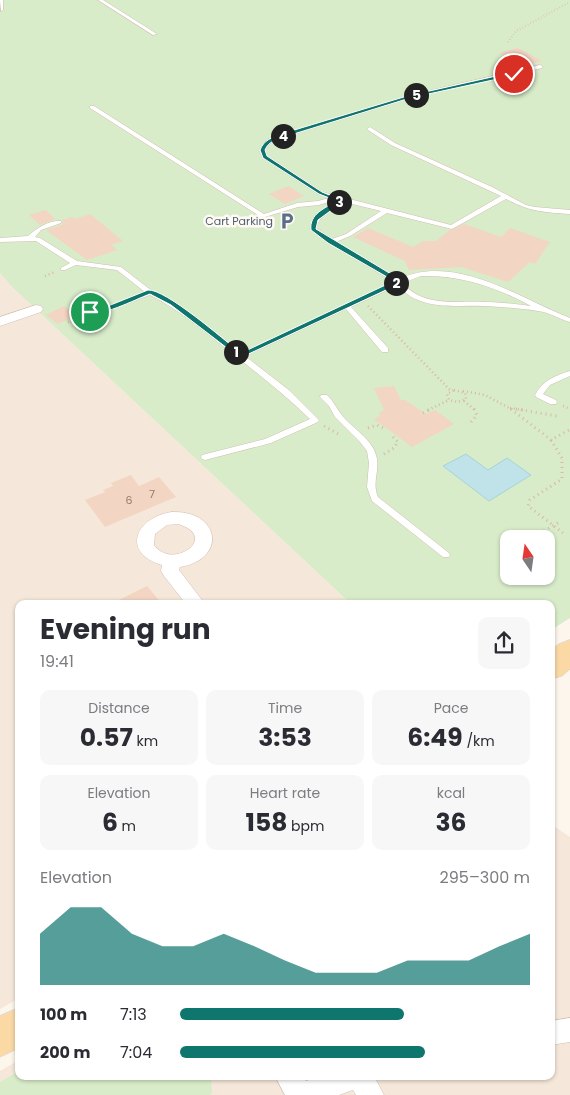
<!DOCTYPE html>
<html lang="en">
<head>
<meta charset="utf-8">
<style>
	:root { --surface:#fff; --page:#f7f7f7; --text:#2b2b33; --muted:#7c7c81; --accent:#0f766e }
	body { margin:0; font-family:Poppins,sans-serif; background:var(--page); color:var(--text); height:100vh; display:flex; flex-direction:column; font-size:19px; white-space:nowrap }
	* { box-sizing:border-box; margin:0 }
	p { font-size:16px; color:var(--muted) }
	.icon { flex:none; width:28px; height:28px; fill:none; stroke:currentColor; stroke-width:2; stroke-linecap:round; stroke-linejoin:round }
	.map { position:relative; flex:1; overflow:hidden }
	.panel { position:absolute; left:15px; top:600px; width:540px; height:480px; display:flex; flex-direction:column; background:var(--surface); border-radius:10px; box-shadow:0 1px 4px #0004 }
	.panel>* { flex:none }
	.needle { width:32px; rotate:347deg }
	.tools { position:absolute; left:500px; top:530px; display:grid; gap:10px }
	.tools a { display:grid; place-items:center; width:55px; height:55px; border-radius:10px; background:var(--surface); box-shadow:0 1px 4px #0004; font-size:25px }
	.pin { position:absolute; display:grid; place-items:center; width:42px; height:42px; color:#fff; margin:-21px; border:2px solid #fff; border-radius:50%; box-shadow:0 1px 5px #0007 }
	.km { position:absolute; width:25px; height:25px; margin:-12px; border-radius:50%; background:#222; color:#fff; font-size:14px; line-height:25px; text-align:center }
	.round { display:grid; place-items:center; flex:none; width:52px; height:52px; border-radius:10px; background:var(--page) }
	.overview { display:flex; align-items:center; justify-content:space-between; height:85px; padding:0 25px }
	h1 { font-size:28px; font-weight:700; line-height:38px }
	.figures { display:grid; grid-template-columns:repeat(3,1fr); gap:8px; height:85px; padding:5px 25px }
	.figures div { display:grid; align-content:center; border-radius:10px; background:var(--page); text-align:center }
	.figures b { font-size:25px; font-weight:700 }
	.figures small { font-size:14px; font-weight:400 }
	.figures p { font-size:14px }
	.chart { height:140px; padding:10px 25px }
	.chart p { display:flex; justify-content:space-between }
	.chart svg { width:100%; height:90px; margin-top:5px; fill:var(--accent); opacity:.7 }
	ul { padding:0 25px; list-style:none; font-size:16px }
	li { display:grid; grid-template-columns:80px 60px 1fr; align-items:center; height:38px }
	li i { height:12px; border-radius:6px; background:var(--accent) }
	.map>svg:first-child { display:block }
	.residential { fill:#f5e8da }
	.green { fill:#d8ecc9; fill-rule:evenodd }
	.water { fill:#bfe3e8; stroke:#a5d3da }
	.building { fill:#f3d5c3 }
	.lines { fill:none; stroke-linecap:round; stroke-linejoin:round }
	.service-casing { stroke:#d1beb0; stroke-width:1 }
	.minor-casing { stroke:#d1beb0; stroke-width:1 }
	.primary-casing { stroke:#dad1cd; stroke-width:1 }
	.path-far2 { stroke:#d9b8a5; stroke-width:2; stroke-dasharray:0.5 2.5; stroke-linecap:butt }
	.path-far1 { stroke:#d9b8a5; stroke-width:2.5; stroke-dasharray:1 3; stroke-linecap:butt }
	.path { stroke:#d9b8a5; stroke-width:3; stroke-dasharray:1 4; stroke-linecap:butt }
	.service { fill:#fff; fill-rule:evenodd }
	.minor { fill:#fff; fill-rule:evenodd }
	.primary { fill:#fbd9a5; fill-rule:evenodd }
	.route { fill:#0f766e; stroke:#fff }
	.labels { text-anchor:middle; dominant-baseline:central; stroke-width:5; stroke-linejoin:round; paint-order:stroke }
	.far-service-label { font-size:11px; fill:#4e5e75; stroke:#fffaf3; text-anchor:end }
	.number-label { font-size:11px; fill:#987a6a }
</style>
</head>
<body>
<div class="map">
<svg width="570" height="1095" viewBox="0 0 570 1095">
	<rect width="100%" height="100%" fill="#fdf6ec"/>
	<g class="residential">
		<path d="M0,273L12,287L351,604H19V998L0,1009Z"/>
		<path d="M551,824L570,837V1095H0V1071L19,1060V1076H551Z"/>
	</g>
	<g class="green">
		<path d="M0,0H570V618L551,630V604H351L12,287L0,273ZM509,539H546V576H509Z"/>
		<path d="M19,1071V1076H211L212,1093L210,1095H0V1082Z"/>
	</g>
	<path class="water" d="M466,454L488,470L507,458L531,475L489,501L443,466Z"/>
	<g class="building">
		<path d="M518,48L542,61L522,66L499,53Z"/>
		<path d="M288,186L304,196L285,204L269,194Z"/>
		<path d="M46,210L55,219L40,225L29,215Z"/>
		<path d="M90,214L123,241L111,245L117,250L87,260L46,230L62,225L63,220L72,217L75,219Z"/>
		<path d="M464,224L501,237L510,228L550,242L535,264L530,262L508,282L461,267L409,270L405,261L353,237L368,228L413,247L423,241H436L450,230Z"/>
		<path d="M64,306L77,316L58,324L46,315Z"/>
		<path d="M394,386L401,400H405L426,414L435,410L454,424L412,447L374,419L380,416L379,413L384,410L374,388Z"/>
		<path d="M131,475L139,486L159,477L176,497L105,527L85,500L105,492L103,490L113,486L111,483Z"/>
		<path d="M147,586L162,604H111Z"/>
	</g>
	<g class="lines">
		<g class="service-casing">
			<g id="service">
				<path d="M0,0H3V10L1,11Z"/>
				<path d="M98,0H103L157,34L153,35Z"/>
				<path d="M540,65L542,66V68L410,98L272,141L265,150L267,156L322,192L451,225L501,196L391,145L368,130L367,129L370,127L395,143L492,187L526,205L535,207L570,210V214C543,212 531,212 506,199L452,229L387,213L350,236L336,242L399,279C455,253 519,298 570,318V322C559,319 549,312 538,311C520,308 502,307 484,306C455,305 418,311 398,285L351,307L388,348V352H382L346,309L245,356L290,391L319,420L318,422L271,443L205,460L202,459L201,457L202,455L265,439L310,419C284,394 256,372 228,350C203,330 178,309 150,295L101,313H97V311L145,292L117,270L76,265L65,270H61V268L70,263L36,241L0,242V238L28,236C37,228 49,220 61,221V223L41,230L35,237L40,238L77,261L121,267L152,291L175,303L241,353L394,282L329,243L310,229C314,214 325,207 338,201L335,200L319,205L298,207L265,217H261L90,108V106H94L264,214L297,203L318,201L329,198L318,194L263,158L259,150L268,139L407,96ZM344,202L381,211L346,234L332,239L316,228C320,214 332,209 344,202ZM421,276C461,275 496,287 531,306C515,304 499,302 484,302C456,301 422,307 403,283Z"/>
				<path d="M570,371V376L550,385L543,394L556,400L557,402L556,404H550L536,397L535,395C542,381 556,375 570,371Z"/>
				<path d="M321,395H327C333,401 336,407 341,414C352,429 374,439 377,459C379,473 372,483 378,497L449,553L450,555L449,557H443L372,501L367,487L369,463L367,451L360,442L335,417L329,406L320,397Z"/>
			</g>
		</g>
		<g class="minor-casing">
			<g id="minor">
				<path d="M36,305L41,306L43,309L41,312L0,326V317Z"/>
				<path d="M172,512C220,510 228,559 180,567L179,570L205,604H186L164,576L161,571L162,565C121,553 135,517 172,512ZM178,524C221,537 172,571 154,545L155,534L167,525Z"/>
				<path d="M570,1018V1042L551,1045V1021Z"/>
				<path d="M275,1076H303L306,1081L320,1076H374L384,1095H356L353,1090L339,1095H285Z"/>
			</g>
		</g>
		<g class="primary-casing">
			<g id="primary">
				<path d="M570,640V669L562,676L551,679V650L559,644Z"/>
				<path d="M19,1008V1048L0,1057V1016Z"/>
			</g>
		</g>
		<path class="path-far2" d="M508,42L516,31L570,2"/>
		<g class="path-far1">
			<path d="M45,276L55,272"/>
			<path d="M368,306L451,391"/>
			<path d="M68,322L90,312"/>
			<path d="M454,390L465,393L466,399L458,402L449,400L447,394Z"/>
			<path d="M463,391L485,395L513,410"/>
			<path d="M464,401L475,410"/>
			<path d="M563,406L570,409"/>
			<path d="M510,408L523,410"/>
			<path d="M428,410L449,400"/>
		</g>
		<g class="path">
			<path d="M511,409L551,440L569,430"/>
			<path d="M516,409L557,416"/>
			<path d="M423,413L431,409"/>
			<path d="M471,422L477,415L474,409"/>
			<path d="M324,426L340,435"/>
			<path d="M368,428L377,425L383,428"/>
			<path d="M551,440L562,458V479L530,500L528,506L563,533"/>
			<path d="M384,454L394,448L398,442L391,435"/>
			<path d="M544,531L561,521"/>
		</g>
		<use href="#service" class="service"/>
		<use href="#minor" class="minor"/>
		<use href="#primary" class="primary"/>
	</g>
	<path class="route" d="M514,72L516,75L410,98L284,137C276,140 269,141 265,150L267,156L322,192L344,201L318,220L316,229L401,280V283L240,358L171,305L150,294C136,299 98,319 86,312L98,310L148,290C166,289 224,340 241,353L394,281L328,243L311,230C309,214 325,208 337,201L319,194L263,158L260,150C264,140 271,138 281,134L407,96Z"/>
	<defs>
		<g id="parking-bare" transform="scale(1.35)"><path d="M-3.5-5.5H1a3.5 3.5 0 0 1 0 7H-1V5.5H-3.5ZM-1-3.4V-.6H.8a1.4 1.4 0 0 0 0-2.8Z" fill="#5c6f8a" stroke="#fffaf3" stroke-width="2.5" paint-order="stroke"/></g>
	</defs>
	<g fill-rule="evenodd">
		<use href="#parking-bare" x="287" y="221"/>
	</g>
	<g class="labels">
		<g class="far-service-label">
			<text x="273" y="221">Cart Parking</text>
		</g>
		<g class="number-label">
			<text x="152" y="494">7</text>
			<text x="129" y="500">6</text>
		</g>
	</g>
</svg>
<div class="tools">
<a><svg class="needle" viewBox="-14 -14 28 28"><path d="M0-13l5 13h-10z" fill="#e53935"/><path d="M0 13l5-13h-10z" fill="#7c7c81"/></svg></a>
</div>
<div class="pin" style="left:90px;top:312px;background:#1e9e55"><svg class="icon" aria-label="arrive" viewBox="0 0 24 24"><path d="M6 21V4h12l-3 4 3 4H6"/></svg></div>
<div class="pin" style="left:514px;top:74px;background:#d93025"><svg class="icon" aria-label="check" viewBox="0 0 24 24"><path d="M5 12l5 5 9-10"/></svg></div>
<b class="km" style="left:236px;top:352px">1</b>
<b class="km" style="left:396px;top:283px">2</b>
<b class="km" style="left:339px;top:202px">3</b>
<b class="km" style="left:283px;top:136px">4</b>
<b class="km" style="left:416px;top:95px">5</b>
<section class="panel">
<div class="overview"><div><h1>Evening run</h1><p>19:41</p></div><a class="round"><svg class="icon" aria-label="share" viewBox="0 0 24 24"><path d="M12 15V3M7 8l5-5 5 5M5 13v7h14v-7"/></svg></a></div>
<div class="figures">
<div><p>Distance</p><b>0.57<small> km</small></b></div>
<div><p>Time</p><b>3:53</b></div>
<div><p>Pace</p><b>6:49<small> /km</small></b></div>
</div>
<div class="figures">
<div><p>Elevation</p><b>6<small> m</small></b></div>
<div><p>Heart rate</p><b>158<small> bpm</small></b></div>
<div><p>kcal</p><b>36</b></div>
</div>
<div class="chart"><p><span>Elevation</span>295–300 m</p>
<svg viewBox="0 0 160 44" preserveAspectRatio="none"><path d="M0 44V19L10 6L20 6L30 19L40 25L50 25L60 19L70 25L80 32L90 38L100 38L110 38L120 32L130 32L140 32L150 25L160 19V44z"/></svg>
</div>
<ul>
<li><b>100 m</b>7:13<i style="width:64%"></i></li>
<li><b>200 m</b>7:04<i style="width:70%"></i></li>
</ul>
</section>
</div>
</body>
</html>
